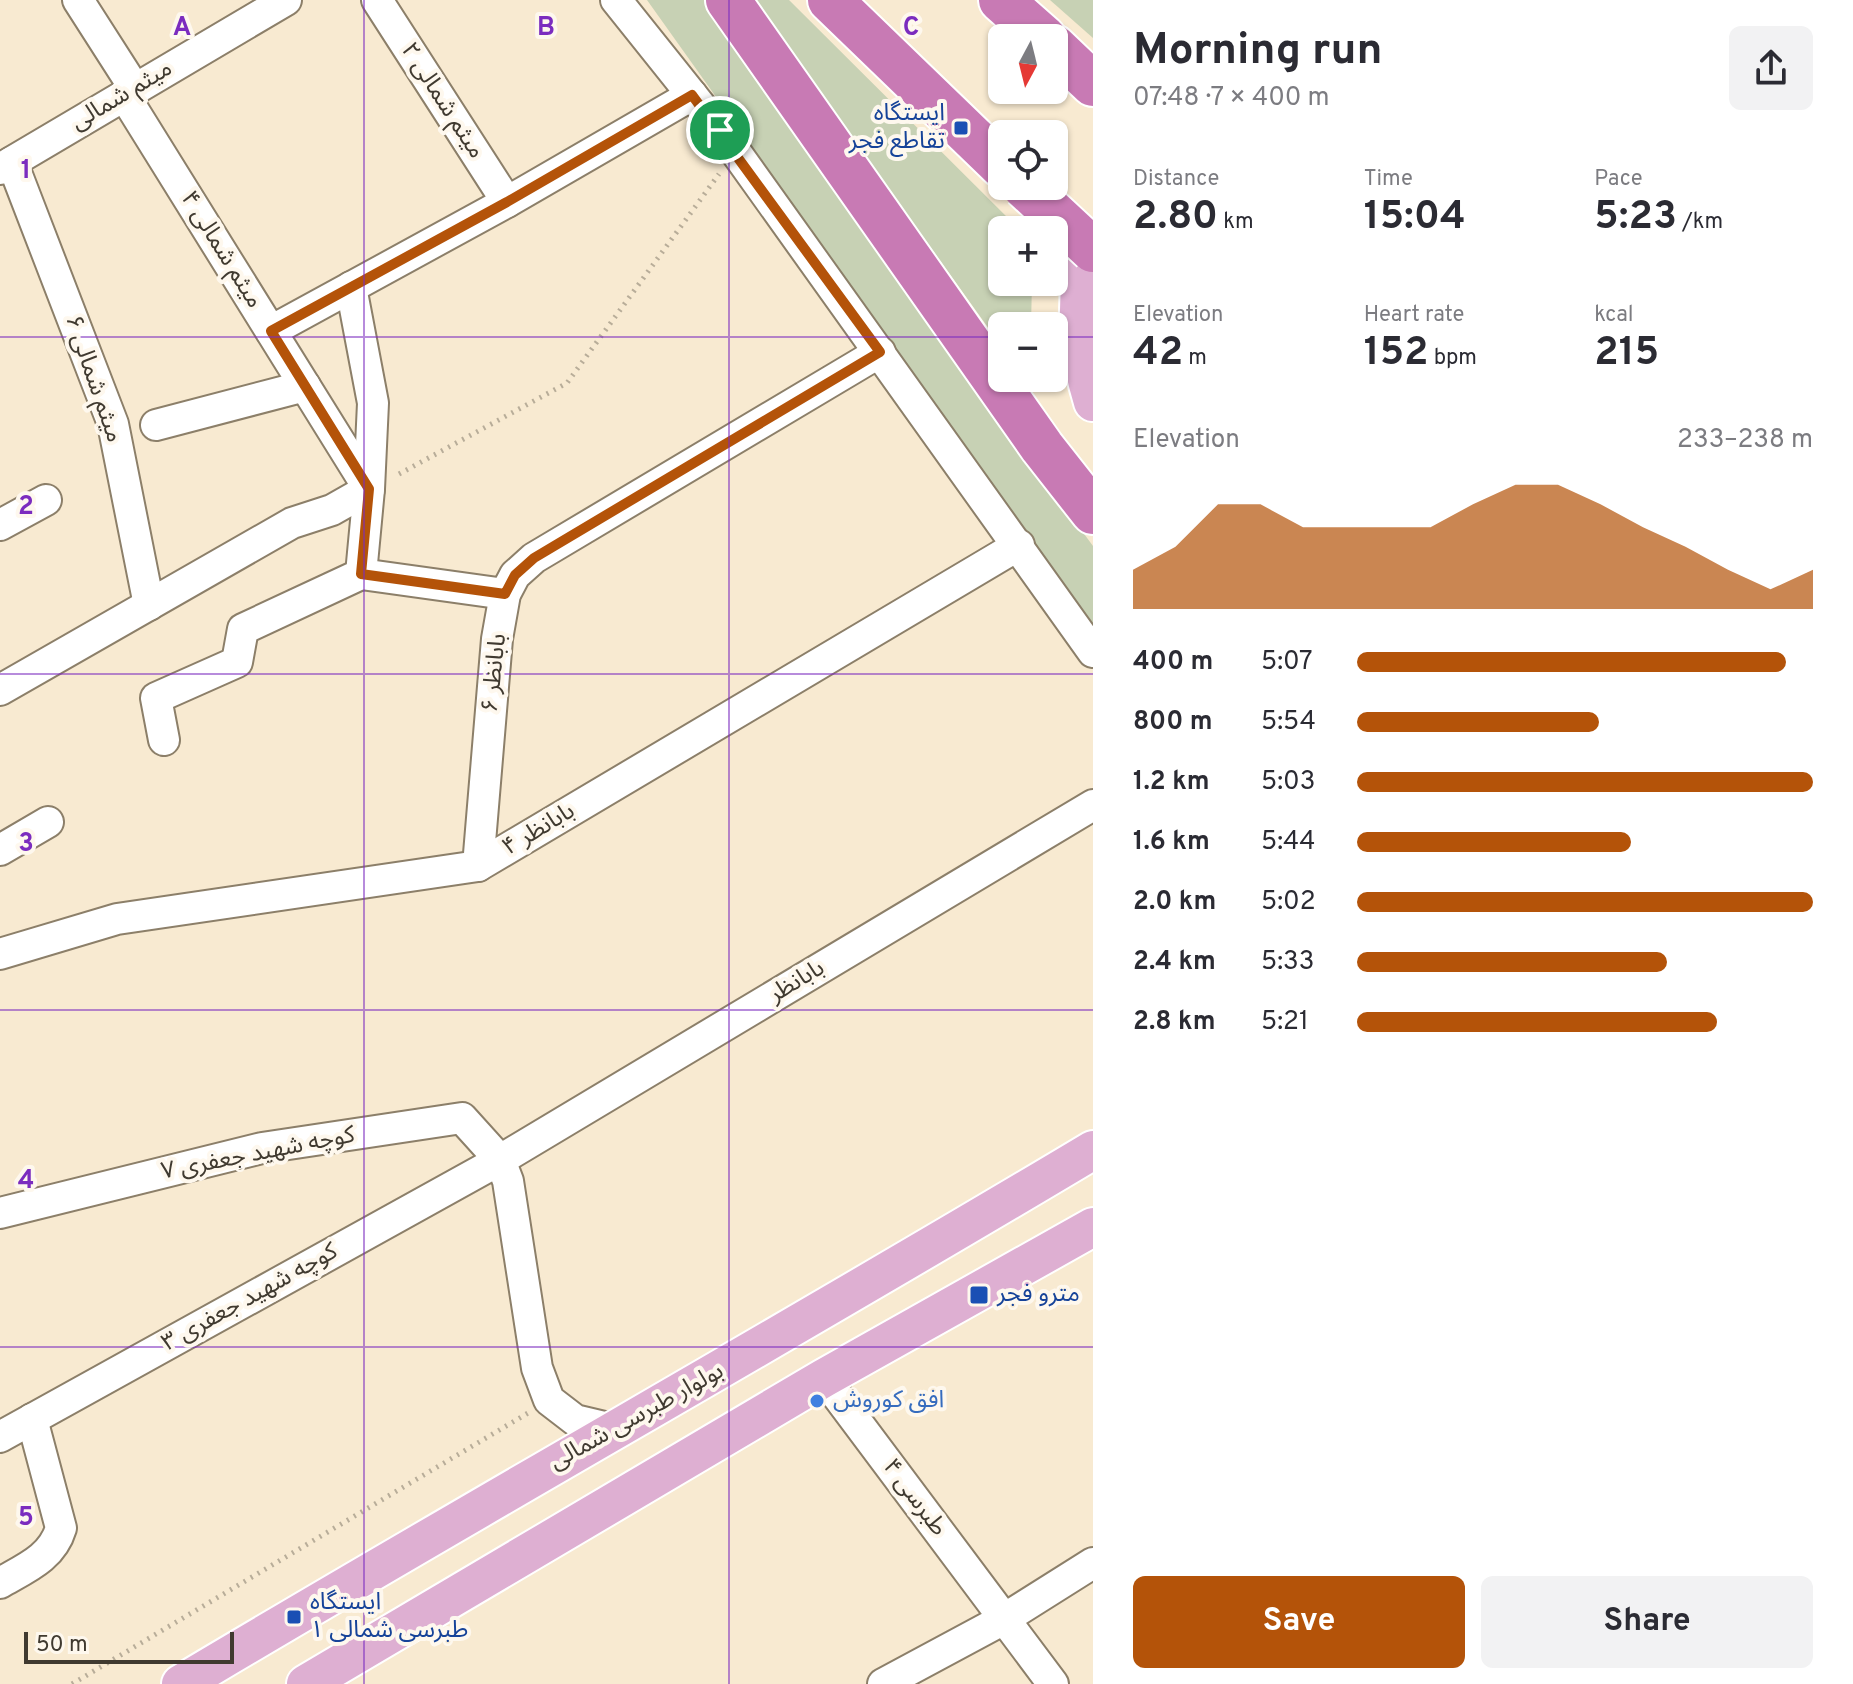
<!DOCTYPE html>
<html lang="en">
<head>
<meta charset="utf-8">
<style>
	:root { --surface:#fff; --page:#f2f2f3; --text:#2b2b33; --muted:#7c7c81; --accent:#b45309 }
	body { margin:0; font-family:Overpass,"Noto Sans Arabic",sans-serif; background:var(--page); color:var(--text); height:100vh; display:flex; flex-direction:column; font-size:30px; white-space:nowrap }
	* { box-sizing:border-box; margin:0 }
	p { font-size:26px; color:var(--muted) }
	.icon { flex:none; width:44px; height:44px; fill:none; stroke:currentColor; stroke-width:2; stroke-linecap:round; stroke-linejoin:round }
	.map { position:relative; flex:1; overflow:hidden }
	.drawer { display:flex; flex-direction:column; background:var(--surface); width:760px }
	.drawer>* { flex:none }
	.needle { width:52px; rotate:187deg }
	.controls { position:absolute; left:988px; top:24px; display:grid; gap:16px }
	.controls a { display:grid; place-items:center; width:80px; height:80px; border-radius:12px; background:var(--surface); box-shadow:0 2px 6px #0004; font-size:40px }
	.scale { position:absolute; left:24px; bottom:20px; width:210px; box-sizing:border-box; padding-left:8px; border:4px solid #403a30; border-top:0; font-size:22px; line-height:28px; white-space:nowrap; color:#403a30; -webkit-text-stroke:6px #fef8ee; paint-order:stroke }
	.pin { position:absolute; display:grid; place-items:center; width:68px; height:68px; color:#fff; margin:-34px; border:4px solid #fff; border-radius:50%; box-shadow:0 2px 8px #0007 }
	.round { display:grid; place-items:center; flex:none; width:84px; height:84px; border-radius:12px; background:var(--page) }
	.headline { display:flex; align-items:center; justify-content:space-between; height:136px; padding:0 40px }
	h1 { font-size:44px; font-weight:700; line-height:60px }
	.metrics { display:grid; grid-template-columns:repeat(3,1fr); gap:12px; height:136px; padding:8px 40px }
	.metrics div { display:grid; align-content:center }
	.metrics b { font-size:40px; font-weight:700 }
	.metrics small { font-size:22px; font-weight:400 }
	.metrics p { font-size:22px }
	.chart { height:224px; padding:16px 40px }
	.chart p { display:flex; justify-content:space-between }
	.chart svg { width:100%; height:144px; margin-top:8px; fill:var(--accent); opacity:.7 }
	.cta { display:flex; gap:16px; margin-top:auto; padding:16px 40px }
	.cta a { flex:1; height:92px; border-radius:12px; background:var(--accent); color:#fff; font-size:32px; font-weight:700; line-height:92px; text-align:center }
	.cta a+a { background:var(--page); color:var(--text) }
	ul { padding:0 40px; list-style:none; font-size:26px }
	li { display:grid; grid-template-columns:128px 96px 1fr; align-items:center; height:60px }
	li i { height:20px; border-radius:10px; background:var(--accent) }
	main { display:flex; flex:1; min-height:0 }
	.map>svg:first-child { display:block }
	.green { fill:#c7d1b4 }
	.lines { fill:none; stroke-linecap:round; stroke-linejoin:round }
	.minor-casing { stroke:#8c7f69; stroke-width:34 }
	.major-casing { stroke:#fff; stroke-width:42 }
	.highway-casing { stroke:#fff; stroke-width:48 }
	.path { stroke:#b8ad99; stroke-width:5; stroke-dasharray:2 6; stroke-linecap:butt }
	.minor { stroke:#fff; stroke-width:30 }
	.major { stroke:#deafd2; stroke-width:38 }
	.highway { stroke:#c87ab4; stroke-width:44 }
	.highway-bridge-casing { stroke:#fff; stroke-width:48; stroke-linecap:butt }
	.highway-bridge { stroke:#c87ab4; stroke-width:44 }
	.route-casing { stroke:#fff; stroke-width:16 }
	.route { stroke:#b45309; stroke-width:10 }
	.grid { fill:none; stroke:#7b2cbf; stroke-width:2; stroke-opacity:0.55 }
	.transit-dot { fill:#1a4fb4; stroke:#fef8ee; stroke-width:3 }
	.shop-dot { fill:#3f7fe0; stroke:#fef8ee; stroke-width:3 }
	.labels { text-anchor:middle; dominant-baseline:central; stroke-width:8; stroke-linejoin:round; paint-order:stroke }
	.street-label { font-size:24px; fill:#403a30; stroke:#fef8ee }
	.transit-label { font-size:24px; fill:#164399; stroke:#fef8ee; text-anchor:start }
	.shop-label { font-size:24px; fill:#366cbe; stroke:#fef8ee; text-anchor:start }
	.grid-label { font-size:26px; text-anchor:middle; font-weight:bold; fill:#7b2cbf; stroke:#fef8ee; stroke-width:8; stroke-linejoin:round; paint-order:stroke }
</style>
</head>
<body>
<main>
<div class="map">
<svg width="1093" height="1684" viewBox="0 0 1093 1684">
	<rect width="100%" height="100%" fill="#f8ead1"/>
	<g class="green">
		<path d="M647,0H704L930,325L1093,546V626Z"/>
		<path d="M753,0H789L1020,230H1002V282H1032L1031,326H1002V347Z"/>
		<path d="M1050,0H1093V38Z"/>
	</g>
	<g class="lines">
		<g class="minor-casing">
			<g id="minor">
				<path d="M78,0L135,89"/>
				<path d="M377,0L507,202"/>
				<path d="M616,0L720,130L1093,652"/>
				<path d="M124,95L369,489L361,574L243,629L237,662L156,698L164,740"/>
				<path d="M12,162L113,424L149,605"/>
				<path d="M0,169L286,0"/>
				<path d="M271,331L507,202L692,95"/>
				<path d="M156,425L305,386"/>
				<path d="M0,525L46,500"/>
				<path d="M361,574L505,594"/>
				<path d="M0,690L292,523L332,510L369,489L373,403L351,287"/>
				<path d="M0,850L48,822"/>
				<path d="M478,866L497,639L505,594L515,575L534,558L880,352"/>
				<path d="M0,954L117,919L478,866L1019,545"/>
				<path d="M0,1213L262,1148L462,1118L500,1160L508,1181L537,1368L549,1400L575,1420L613,1429"/>
				<path d="M824,1378L1053,1684"/>
				<path d="M0,1437L500,1160L1093,805"/>
				<path d="M0,1583C26,1568 52,1558 61,1528L32,1419"/>
				<path d="M883,1684L1004,1619L1093,1563"/>
			</g>
		</g>
		<g class="major-casing">
			<g id="major">
				<path d="M1093,245C1070,287 1079,358 1093,402"/>
				<path d="M181,1684C484,1503 791,1331 1093,1150"/>
				<path d="M306,1684L824,1378L1093,1227"/>
			</g>
		</g>
		<g class="highway-casing">
			<g id="highway">
				<path d="M728,0L1042,447L1093,512"/>
				<path d="M830,0L1002,166"/>
				<path d="M1001,0L1044,38"/>
				<path d="M1054,47L1093,84"/>
			</g>
		</g>
		<g class="path">
			<path d="M399,474L567,383L719,174"/>
			<path d="M72,1684L528,1413"/>
		</g>
		<use href="#minor" class="minor"/>
		<use href="#major" class="major"/>
		<use href="#highway" class="highway"/>
		<g class="highway-bridge-casing">
			<path id="highway-bridge" d="M1024,186L1093,250"/>
		</g>
		<use href="#highway-bridge" class="highway-bridge"/>
	</g>
	<g class="lines">
		<g class="route-casing">
			<path id="route" d="M692,95L880,352L534,558L515,575L505,594L361,574L369,489L271,331L507,202Z"/>
		</g>
		<use href="#route" class="route"/>
	</g>
	<path class="grid" d="M364,0V1684M729,0V1684M0,337H1002M1054,337H1093M0,674H1093M0,1010H1093M0,1347H1093"/>
	<g class="transit-dot">
		<rect x="953" y="120" width="16" height="16" rx="4"/>
		<rect x="969" y="1285" width="20" height="20" rx="4"/>
		<rect x="286" y="1609" width="16" height="16" rx="4"/>
	</g>
	<circle class="shop-dot" cx="817" cy="1401" r="8"/>
	<g class="labels">
		<g class="street-label">
			<text transform="translate(122 96) rotate(-31)">میثم شمالی</text>
			<text transform="translate(442 101) rotate(57)">میثم شمالی ۲</text>
			<text transform="translate(221 250) rotate(58)">میثم شمالی ۴</text>
			<text transform="translate(93 379) rotate(71)">میثم شمالی ۶</text>
			<text transform="translate(495 673) rotate(-84)">بابانظر ۶</text>
			<text transform="translate(539 830) rotate(-31)">بابانظر ۴</text>
			<text transform="translate(797 982) rotate(-31)">بابانظر</text>
			<text transform="translate(258 1154) rotate(-11)">کوچه شهید جعفری ۷</text>
			<text transform="translate(250 1298) rotate(-29)">کوچه شهید جعفری ۳</text>
			<text transform="translate(637 1417) rotate(-29)">بولوار طبرسی شمالی</text>
			<text transform="translate(914 1498) rotate(53)">طبرسی ۴</text>
		</g>
		<g class="transit-label">
			<text x="945" y="114" text-anchor="end">ایستگاه<tspan x="945" dy="28">تقاطع فجر</tspan></text>
			<text x="997" y="1295">مترو فجر</text>
			<text x="310" y="1603">ایستگاه<tspan x="310" dy="28">طبرسی شمالی ۱</tspan></text>
		</g>
		<g class="shop-label">
			<text x="833" y="1401">افق کوروش</text>
		</g>
	</g>
	<g class="grid-label">
		<text x="182" y="35">A</text>
		<text x="546" y="35">B</text>
		<text x="911" y="35">C</text>
		<text x="26" y="178">1</text>
		<text x="26" y="514">2</text>
		<text x="26" y="851">3</text>
		<text x="26" y="1188">4</text>
		<text x="26" y="1525">5</text>
	</g>
</svg>
<div class="controls">
<a><svg class="needle" viewBox="-14 -14 28 28"><path d="M0-13l5 13h-10z" fill="#e53935"/><path d="M0 13l5-13h-10z" fill="#7c7c81"/></svg></a>
<a><svg class="icon" aria-label="locate" viewBox="0 0 24 24"><circle cx="12" cy="12" r="6"/><path d="M12 2v4M12 18v4M2 12h4M18 12h4"/></svg></a>
<a>+</a>
<a>−</a>
</div>
<div class="scale">50 m</div>
<div class="pin" style="left:720px;top:130px;background:#1e9e55"><svg class="icon" aria-label="arrive" viewBox="0 0 24 24"><path d="M6 21V4h12l-3 4 3 4H6"/></svg></div>
</div>
<section class="drawer">
<div class="headline"><div><h1>Morning run</h1><p>07:48 · 7 × 400 m</p></div><a class="round"><svg class="icon" aria-label="share" viewBox="0 0 24 24"><path d="M12 15V3M7 8l5-5 5 5M5 13v7h14v-7"/></svg></a></div>
<div class="metrics">
<div><p>Distance</p><b>2.80<small> km</small></b></div>
<div><p>Time</p><b>15:04</b></div>
<div><p>Pace</p><b>5:23<small> /km</small></b></div>
</div>
<div class="metrics">
<div><p>Elevation</p><b>42<small> m</small></b></div>
<div><p>Heart rate</p><b>152<small> bpm</small></b></div>
<div><p>kcal</p><b>215</b></div>
</div>
<div class="chart"><p><span>Elevation</span>233–238 m</p>
<svg viewBox="0 0 160 44" preserveAspectRatio="none"><path d="M0 44V32L10 25L20 12L30 12L40 19L50 19L60 19L70 19L80 12L90 6L100 6L110 12L120 19L130 25L140 32L150 38L160 32V44z"/></svg>
</div>
<ul>
<li><b>400 m</b>5:07<i style="width:94%"></i></li>
<li><b>800 m</b>5:54<i style="width:53%"></i></li>
<li><b>1.2 km</b>5:03<i style="width:100%"></i></li>
<li><b>1.6 km</b>5:44<i style="width:60%"></i></li>
<li><b>2.0 km</b>5:02<i style="width:100%"></i></li>
<li><b>2.4 km</b>5:33<i style="width:68%"></i></li>
<li><b>2.8 km</b>5:21<i style="width:79%"></i></li>
</ul>
<div class="cta"><a>Save</a><a>Share</a></div>
</section>
</main>
</body>
</html>
